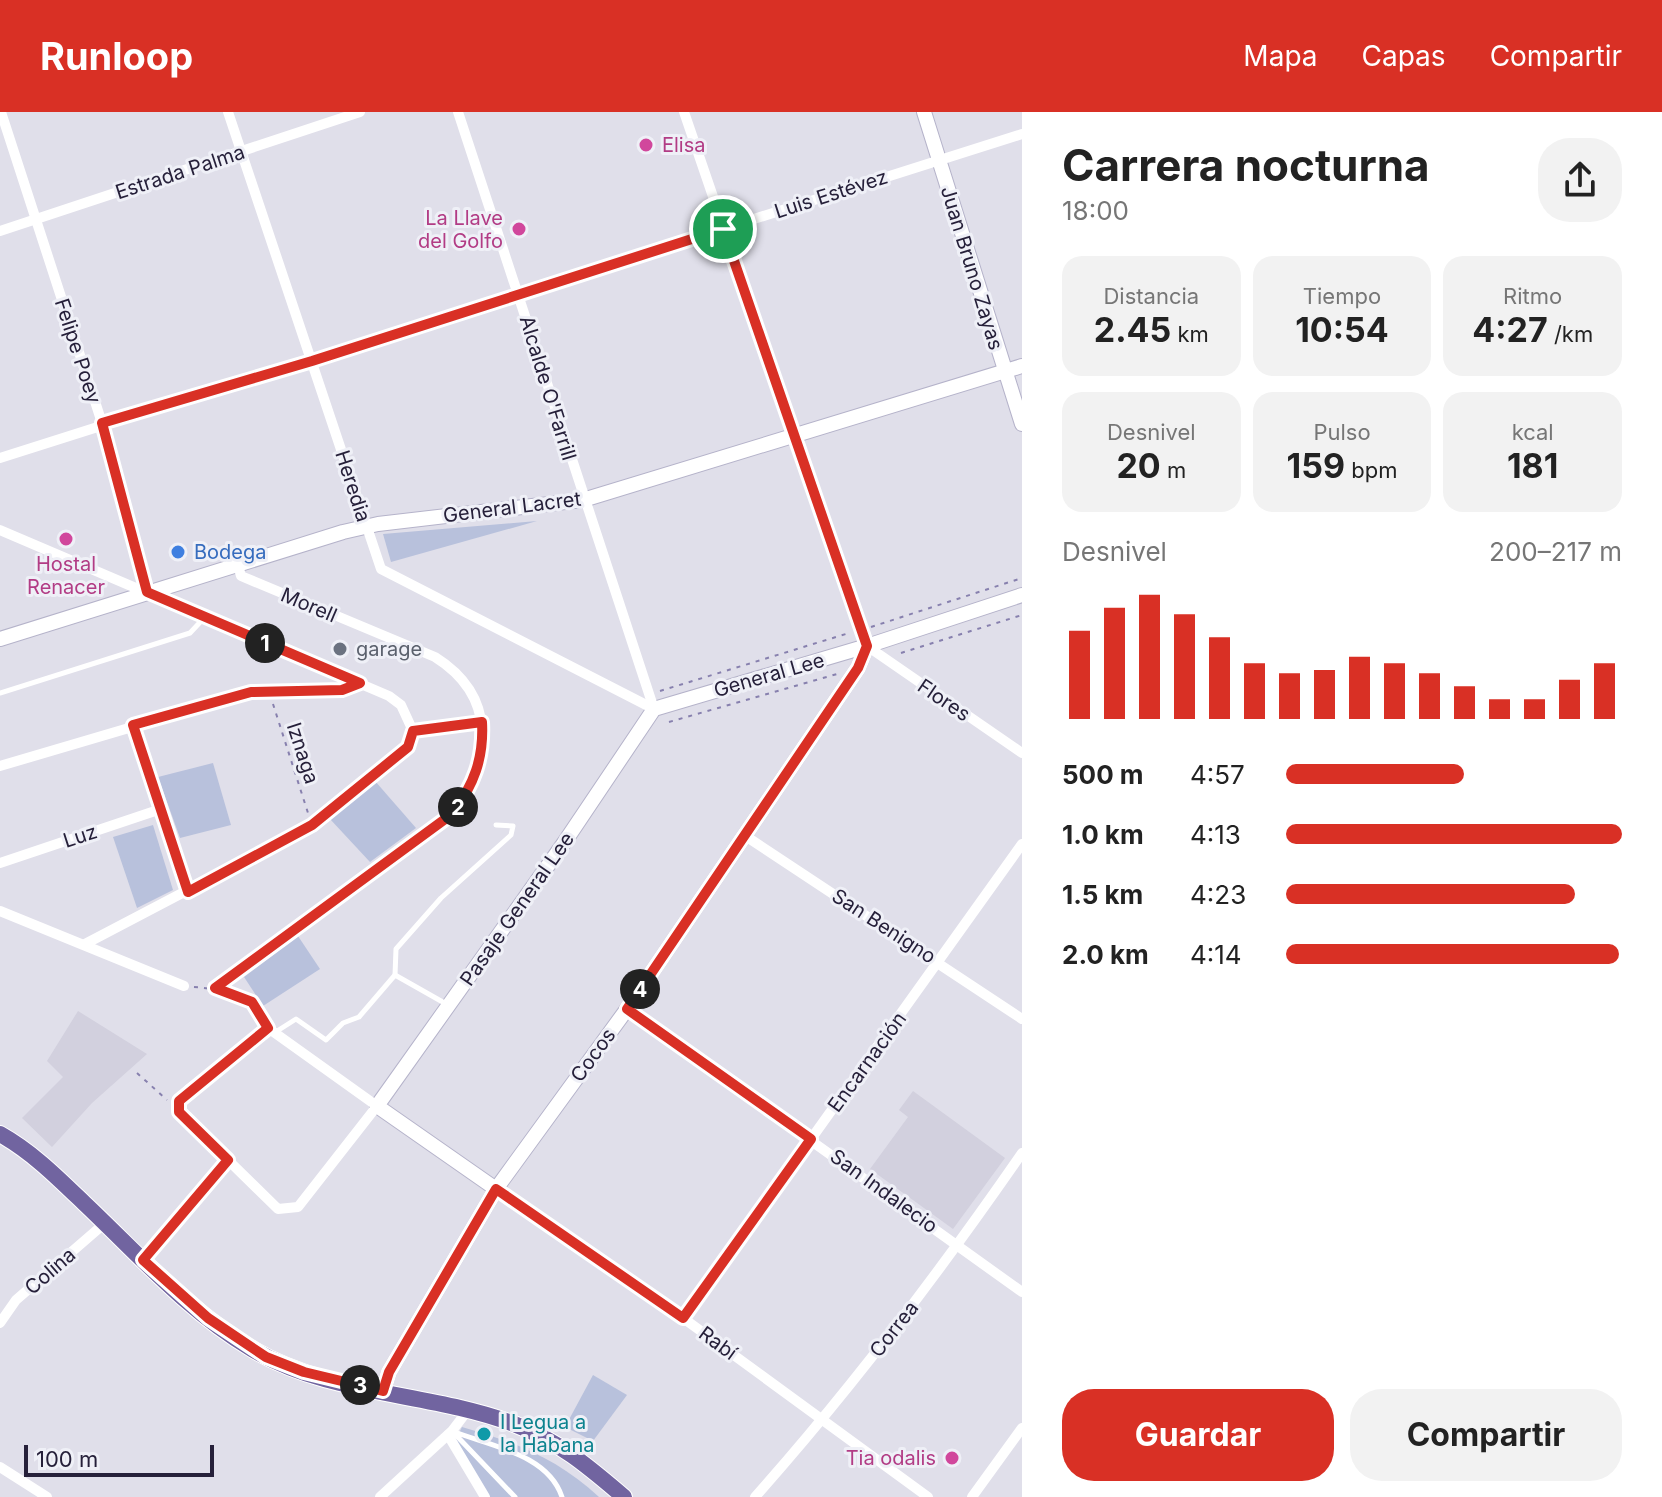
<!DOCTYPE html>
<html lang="es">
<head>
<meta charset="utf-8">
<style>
	:root { --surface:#fff; --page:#f2f2f2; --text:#222; --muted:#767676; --accent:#d93025 }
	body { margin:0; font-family:Inter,sans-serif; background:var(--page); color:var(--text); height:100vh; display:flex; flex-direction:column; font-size:30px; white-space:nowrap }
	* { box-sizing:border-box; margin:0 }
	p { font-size:26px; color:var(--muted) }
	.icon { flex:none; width:44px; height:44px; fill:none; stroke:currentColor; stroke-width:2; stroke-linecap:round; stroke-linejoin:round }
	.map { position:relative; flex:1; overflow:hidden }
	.details { display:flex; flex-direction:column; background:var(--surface); width:640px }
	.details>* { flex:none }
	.scale { position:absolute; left:24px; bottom:20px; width:190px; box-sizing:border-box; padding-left:8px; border:4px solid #26203a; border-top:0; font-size:22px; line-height:28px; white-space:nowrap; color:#26203a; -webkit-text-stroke:6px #eff0f7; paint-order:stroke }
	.pin { position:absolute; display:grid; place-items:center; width:68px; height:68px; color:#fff; margin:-34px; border:4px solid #fff; border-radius:50%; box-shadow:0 2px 8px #0007 }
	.km { position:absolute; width:40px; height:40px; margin:-20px; border-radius:50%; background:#222; color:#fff; font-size:22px; line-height:40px; text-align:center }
	.round { display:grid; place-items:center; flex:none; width:84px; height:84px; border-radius:32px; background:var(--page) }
	.headline { display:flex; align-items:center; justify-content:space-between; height:136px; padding:0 40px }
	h1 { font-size:44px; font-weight:700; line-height:60px }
	.metrics { display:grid; grid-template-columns:repeat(3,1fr); gap:12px; height:136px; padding:8px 40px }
	.metrics div { display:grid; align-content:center; border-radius:20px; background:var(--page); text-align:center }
	.metrics b { font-size:34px; font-weight:700 }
	.metrics small { font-size:22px; font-weight:400 }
	.metrics p { font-size:22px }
	.chart { height:224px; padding:16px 40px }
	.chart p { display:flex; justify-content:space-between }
	.chart svg { width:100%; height:144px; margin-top:8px; stroke:var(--accent); stroke-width:6 }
	.button { display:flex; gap:16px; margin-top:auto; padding:16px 40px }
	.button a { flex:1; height:92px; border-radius:32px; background:var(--accent); color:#fff; font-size:32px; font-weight:700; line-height:92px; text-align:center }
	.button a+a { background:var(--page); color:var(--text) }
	ul { padding:0 40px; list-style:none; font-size:26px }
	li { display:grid; grid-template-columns:128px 96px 1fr; align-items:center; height:60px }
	li i { height:20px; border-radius:10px; background:var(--accent) }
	header { display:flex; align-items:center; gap:48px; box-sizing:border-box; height:112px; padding:0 40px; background:var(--accent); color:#fff }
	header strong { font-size:38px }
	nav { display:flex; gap:44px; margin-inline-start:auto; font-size:28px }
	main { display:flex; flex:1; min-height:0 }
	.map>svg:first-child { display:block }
	.built { fill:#d2d0de }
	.green { fill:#b8c1dc }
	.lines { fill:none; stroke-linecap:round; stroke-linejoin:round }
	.secondary-casing { stroke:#b5b3ca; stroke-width:16 }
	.primary-casing { stroke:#fff; stroke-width:18 }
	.path { stroke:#8780ae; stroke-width:2; stroke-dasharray:4 6; stroke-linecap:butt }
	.lane { stroke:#fff; stroke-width:5 }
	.street { stroke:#fff; stroke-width:10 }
	.secondary { stroke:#fff; stroke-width:14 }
	.primary { stroke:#7164a0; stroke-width:16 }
	.route-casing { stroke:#fff; stroke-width:16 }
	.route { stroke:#d93025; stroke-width:10 }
	.hotel-dot { fill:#d1479c; stroke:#eff0f7; stroke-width:3 }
	.shop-dot { fill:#3f7fe0; stroke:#eff0f7; stroke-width:3 }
	.worship-dot { fill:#6b7280; stroke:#eff0f7; stroke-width:3 }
	.culture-dot { fill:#0f9aa8; stroke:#eff0f7; stroke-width:3 }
	.labels { text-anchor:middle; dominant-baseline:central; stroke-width:6; stroke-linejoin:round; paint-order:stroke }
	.hotel-label { font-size:20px; fill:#b23c85; stroke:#eff0f7; text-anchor:end }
	.street-label { font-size:20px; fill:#26203a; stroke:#eff0f7 }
	.shop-label { font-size:20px; fill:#366cbe; stroke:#eff0f7; text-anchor:start }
	.worship-label { font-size:20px; fill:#5b616d; stroke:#eff0f7; text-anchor:start }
	.culture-label { font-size:20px; fill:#0d838f; stroke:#eff0f7; text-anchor:start }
</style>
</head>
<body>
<header>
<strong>Runloop</strong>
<nav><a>Mapa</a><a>Capas</a><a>Compartir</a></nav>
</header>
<main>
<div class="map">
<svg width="1022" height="1385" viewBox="0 0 1022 1385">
	<rect width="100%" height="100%" fill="#e0dfea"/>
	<g class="built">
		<path d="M78,899L147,942L92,991L52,1035L22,1006L63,965L47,949Z"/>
		<path d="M913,979L1005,1046L953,1117L870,1057L908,1005L899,998Z"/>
	</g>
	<g class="green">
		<path d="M537,409L391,450L383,422Z"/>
		<path d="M213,651L231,713L180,726L158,665Z"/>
		<path d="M375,669L416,716L370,750L330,707Z"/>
		<path d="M153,713L173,778L137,796L113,725Z"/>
		<path d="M298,824L320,857L263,894L244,865Z"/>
		<path d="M593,1263L627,1283L593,1329L565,1315Z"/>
		<path d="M462,1315C515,1330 558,1347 599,1385H488L456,1327Z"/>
	</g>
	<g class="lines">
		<g class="secondary-casing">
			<g id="secondary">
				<path d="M924,0L1022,312"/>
				<path d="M0,527L343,420L378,412L583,388L1022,254"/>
				<path d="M496,1077L377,994L564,731L654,597L867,534L1022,483"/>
				<path d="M383,1279L389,1260L496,1077L627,897L858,556L867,534"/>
			</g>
		</g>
		<g class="primary-casing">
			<path id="primary" d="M0,1022C32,1040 57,1065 84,1091C137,1141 189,1200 252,1237C331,1284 430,1280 514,1312C557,1328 589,1355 624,1385"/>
		</g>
		<g class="path">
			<path d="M871,515L1022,466"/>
			<path d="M901,541L1022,503"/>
			<path d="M660,579L849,521"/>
			<path d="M273,592L308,701"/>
			<path d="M669,610L837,562"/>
			<path d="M424,617L469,612"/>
			<path d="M138,626L150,666"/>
			<path d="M194,875C220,877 247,882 261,905"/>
			<path d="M215,876L324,796"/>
			<path d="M137,961L167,988"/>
		</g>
		<g class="lane">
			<path d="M0,581L190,521L204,506"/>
			<path d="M395,863L396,837L441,786L511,723L513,714L496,713"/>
			<path d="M274,921L296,907L326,928L343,911L359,905L395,863L448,893"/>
			<path d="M515,1385L452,1319C490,1334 548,1342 562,1385"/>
		</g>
		<g class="street">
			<path d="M1,0L102,311L147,480"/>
			<path d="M228,0L381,457L654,597"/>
			<path d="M458,0L654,597"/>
			<path d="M684,0L867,534L1022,641"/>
			<path d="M0,119L360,0"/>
			<path d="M0,346L1022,22"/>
			<path d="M0,418L389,584L401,593L413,619L408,635L312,713L85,832"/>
			<path d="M238,453L241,464L435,545C497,584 493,648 452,702L333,790"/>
			<path d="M0,654L251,580L342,578L360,571"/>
			<path d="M154,678L188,780"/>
			<path d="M744,723L1022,907"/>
			<path d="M0,751L161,697"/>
			<path d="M0,799L184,874"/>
			<path d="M627,897L1022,1180"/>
			<path d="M268,916L377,994L298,1095L278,1097L179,1000V989L189,977Z"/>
			<path d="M496,1077L683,1206L928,1385"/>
			<path d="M143,1148L228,1048"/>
			<path d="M683,1206L1022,732"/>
			<path d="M0,1211L16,1188L105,1111"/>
			<path d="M448,1323L485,1385"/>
			<path d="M0,1355L47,1385"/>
			<path d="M380,1385L452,1319L468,1298"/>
			<path d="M755,1385C852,1276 939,1161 1022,1041"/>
			<path d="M972,1385L1022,1316"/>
		</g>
		<use href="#secondary" class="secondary"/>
		<use href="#primary" class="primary"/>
	</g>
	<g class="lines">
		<g class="route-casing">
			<path id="route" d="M723,117L867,534L858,556L627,897L811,1027L683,1206L496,1077L389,1260L383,1279L304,1260L266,1245L208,1206L143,1148L228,1048L179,1000V989L268,916L252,890L215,876L452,702C474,673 484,646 482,610L413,619L408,635L312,713L188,780L133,613L251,580L342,578L360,571L147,480L102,311L312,249Z"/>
		</g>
		<use href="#route" class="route"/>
	</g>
	<g class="hotel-dot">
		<circle cx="646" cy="33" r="8"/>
		<circle cx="519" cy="117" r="8"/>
		<circle cx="66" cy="427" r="8"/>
		<circle cx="952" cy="1346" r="8"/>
	</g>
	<circle class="shop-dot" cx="178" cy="440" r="8"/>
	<circle class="worship-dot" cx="340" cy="537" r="8"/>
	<circle class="culture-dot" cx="484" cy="1322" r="8"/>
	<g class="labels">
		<g class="hotel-label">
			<text x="662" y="33" text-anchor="start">Elisa</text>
			<text x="503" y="106">La Llave<tspan x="503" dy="23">del Golfo</tspan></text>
			<text x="66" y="452" text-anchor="middle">Hostal<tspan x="66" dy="23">Renacer</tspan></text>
			<text x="936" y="1346">Tia odalis</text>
		</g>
		<g class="street-label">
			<text transform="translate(180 60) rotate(-18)">Estrada Palma</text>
			<text transform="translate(831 82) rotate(-18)">Luis Estévez</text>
			<text transform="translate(972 156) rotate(73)">Juan Bruno Zayas</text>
			<text transform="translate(78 239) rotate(72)">Felipe Poey</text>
			<text transform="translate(548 276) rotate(73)">Alcalde O'Farrill</text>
			<text transform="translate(353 374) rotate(72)">Heredia</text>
			<text transform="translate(512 395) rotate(-7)">General Lacret</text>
			<text transform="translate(309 493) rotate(23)">Morell</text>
			<text transform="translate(769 563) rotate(-16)">General Lee</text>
			<text transform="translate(944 588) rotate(34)">Flores</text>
			<text transform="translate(303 641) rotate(72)">Iznaga</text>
			<text transform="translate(80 724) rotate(-18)">Luz</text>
			<text transform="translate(517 797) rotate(-55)">Pasaje General Lee</text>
			<text transform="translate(884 814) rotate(33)">San Benigno</text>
			<text transform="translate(593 943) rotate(-54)">Cocos</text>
			<text transform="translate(867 950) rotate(-54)">Encarnación</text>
			<text transform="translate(884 1079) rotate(36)">San Indalecio</text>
			<text transform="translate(50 1159) rotate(-41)">Colina</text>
			<text transform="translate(894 1217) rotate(-52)">Correa</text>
			<text transform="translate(718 1231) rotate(36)">Rabí</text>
		</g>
		<g class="shop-label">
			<text x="194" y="440">Bodega</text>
		</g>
		<g class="worship-label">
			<text x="356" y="537">garage</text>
		</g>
		<g class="culture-label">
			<text x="500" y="1310">I Legua a<tspan x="500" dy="23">la Habana</tspan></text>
		</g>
	</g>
</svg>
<div class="scale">100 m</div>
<div class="pin" style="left:723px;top:117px;background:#1e9e55"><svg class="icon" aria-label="arrive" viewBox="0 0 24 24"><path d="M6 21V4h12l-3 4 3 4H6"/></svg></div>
<b class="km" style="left:265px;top:531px">1</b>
<b class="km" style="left:458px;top:695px">2</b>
<b class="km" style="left:360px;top:1273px">3</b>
<b class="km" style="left:640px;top:877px">4</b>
</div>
<section class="details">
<div class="headline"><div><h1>Carrera nocturna</h1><p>18:00</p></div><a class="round"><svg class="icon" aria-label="share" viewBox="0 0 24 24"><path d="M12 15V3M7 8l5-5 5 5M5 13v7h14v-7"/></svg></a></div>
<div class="metrics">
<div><p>Distancia</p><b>2.45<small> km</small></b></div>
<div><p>Tiempo</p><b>10:54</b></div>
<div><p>Ritmo</p><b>4:27<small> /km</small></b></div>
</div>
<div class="metrics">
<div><p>Desnivel</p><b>20<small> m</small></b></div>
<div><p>Pulso</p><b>159<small> bpm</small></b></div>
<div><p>kcal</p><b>181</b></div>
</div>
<div class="chart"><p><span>Desnivel</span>200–217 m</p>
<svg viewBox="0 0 160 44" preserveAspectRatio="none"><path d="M5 44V17M15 44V10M25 44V6M35 44V12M45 44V19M55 44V27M65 44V30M75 44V29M85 44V25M95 44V27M105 44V30M115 44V34M125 44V38M135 44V38M145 44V32M155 44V27"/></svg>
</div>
<ul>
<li><b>500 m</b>4:57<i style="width:53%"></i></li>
<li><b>1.0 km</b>4:13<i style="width:100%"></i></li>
<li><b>1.5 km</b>4:23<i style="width:86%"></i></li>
<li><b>2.0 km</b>4:14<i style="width:99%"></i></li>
</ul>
<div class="button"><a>Guardar</a><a>Compartir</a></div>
</section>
</main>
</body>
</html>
